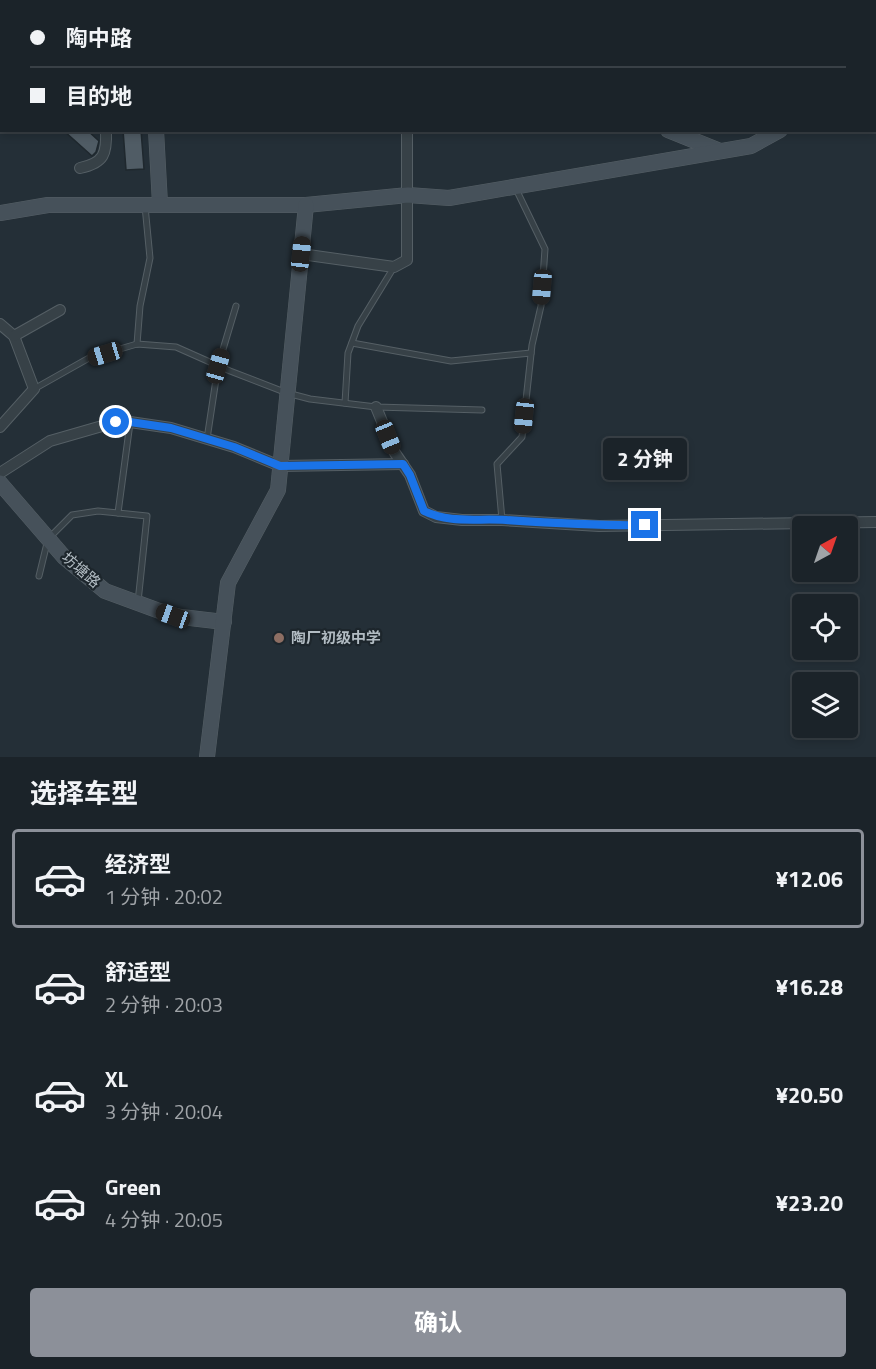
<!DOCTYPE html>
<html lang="zh">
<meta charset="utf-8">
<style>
body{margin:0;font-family:"Titillium Web","Noto Sans SC",sans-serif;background:#242b31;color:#f1f3f6;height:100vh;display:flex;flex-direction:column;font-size:22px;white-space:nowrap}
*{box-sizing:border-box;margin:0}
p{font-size:20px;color:#a0a4a8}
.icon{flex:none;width:33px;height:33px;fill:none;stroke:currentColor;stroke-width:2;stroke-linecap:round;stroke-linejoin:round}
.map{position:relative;height:757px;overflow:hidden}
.side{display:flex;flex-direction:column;background:#1b2329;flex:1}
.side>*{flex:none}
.banner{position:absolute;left:0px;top:0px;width:876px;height:132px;box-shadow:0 3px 9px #0003,0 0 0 2px #394046;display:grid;align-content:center;height:132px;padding:0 30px;background:#1b2329}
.needle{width:39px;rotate:40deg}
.controls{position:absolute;left:792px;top:516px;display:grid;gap:12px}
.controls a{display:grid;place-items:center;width:66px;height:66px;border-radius:6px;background:#1b2329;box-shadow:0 3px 9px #0003,0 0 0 2px #394046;font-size:30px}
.end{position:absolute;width:27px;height:27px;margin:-14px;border:8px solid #1a73e8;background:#fff;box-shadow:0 0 0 3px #fff}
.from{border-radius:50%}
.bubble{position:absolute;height:42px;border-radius:6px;background:#1b2329;box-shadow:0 3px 9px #0003,0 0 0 2px #394046;font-size:20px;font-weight:700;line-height:42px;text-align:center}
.car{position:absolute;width:18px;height:36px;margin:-18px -9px;border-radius:8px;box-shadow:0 0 4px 2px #0007;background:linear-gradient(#222 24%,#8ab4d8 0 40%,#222 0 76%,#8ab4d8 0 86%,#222 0)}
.banner b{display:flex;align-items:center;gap:21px;height:57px;font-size:22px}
.banner b+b{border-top:2px solid #394046}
.banner i{width:15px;height:15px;background:#f1f3f6}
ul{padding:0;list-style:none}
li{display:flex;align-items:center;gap:18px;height:99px;margin:0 12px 9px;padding:0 18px;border:3px solid transparent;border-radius:6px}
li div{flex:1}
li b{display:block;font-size:22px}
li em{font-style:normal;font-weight:700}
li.on{border-color:#8c9099}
li>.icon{width:54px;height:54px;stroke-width:1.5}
h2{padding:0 30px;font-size:27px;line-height:72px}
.button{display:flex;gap:12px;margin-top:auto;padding:12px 30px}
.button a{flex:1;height:69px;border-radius:6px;background:#8c9099;color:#fff;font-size:24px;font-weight:700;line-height:69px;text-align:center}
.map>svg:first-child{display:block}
.building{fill:#505c65;stroke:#1f282e;stroke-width:1.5}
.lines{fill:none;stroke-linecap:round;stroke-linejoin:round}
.lane-casing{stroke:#555f65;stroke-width:7}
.street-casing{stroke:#555f65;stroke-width:12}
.secondary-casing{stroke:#555f65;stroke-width:16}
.lane{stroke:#374147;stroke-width:5}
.street{stroke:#374147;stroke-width:10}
.secondary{stroke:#46515a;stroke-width:15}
.route{stroke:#1a73e8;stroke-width:8}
.education-dot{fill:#8d6e63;stroke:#1d262c;stroke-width:2}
.labels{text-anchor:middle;stroke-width:4.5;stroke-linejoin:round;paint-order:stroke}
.street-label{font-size:15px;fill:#b2bcc3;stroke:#1d262c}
.poi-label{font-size:15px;font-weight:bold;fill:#b2bcc3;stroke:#1d262c;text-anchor:start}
</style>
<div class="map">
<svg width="876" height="757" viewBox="0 0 876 757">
<rect width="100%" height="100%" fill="#242f37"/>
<!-- building -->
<g class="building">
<path d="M 63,130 L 87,130 L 99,141 L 96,152 L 92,156 Z"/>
<path d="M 123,130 L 141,130 L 144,169 L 126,170 Z"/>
</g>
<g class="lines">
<!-- lane casing -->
<g class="lane-casing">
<g id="lane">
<path d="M 352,343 L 451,361 L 531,353"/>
<path d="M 137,344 L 140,306 L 150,258 L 145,206"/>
<path d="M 34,389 L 89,358 L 137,344 L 176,347 L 230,371 L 287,393 L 310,399 L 376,407 L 482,410"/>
<path d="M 345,403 L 348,353 L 358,326 L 394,267"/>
<path d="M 130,423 L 118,513 L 147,516 L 138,602"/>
<path d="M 207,439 L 218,366 L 236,306"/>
<path d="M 502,520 L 497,464 L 522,437 L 532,345 L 541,306 L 545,249 L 516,189"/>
<path d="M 39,576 L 48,539 L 72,515 L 98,511 L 118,513"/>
</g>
</g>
<!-- street casing -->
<g class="street-casing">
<g id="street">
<path d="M 21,2 L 22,0"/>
<path d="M 0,10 L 2,10"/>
<path d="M 0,37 L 2,35"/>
<path d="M 80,168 C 104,163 107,154 106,130"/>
<path d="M 301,254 L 394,267 L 407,260 L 407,130"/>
<path d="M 0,324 L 14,336 L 34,389 L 0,427"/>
<path d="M 14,336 L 60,310"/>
<path d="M 376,407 L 395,453 L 410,475 L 424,511 L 436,517 L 462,520 L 502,520 L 599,526 L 876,522"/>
<path d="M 0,473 L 50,441 L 116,422 L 130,422 L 171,428 L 234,447 L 280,466 L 403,464"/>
</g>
</g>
<!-- secondary casing -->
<g class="secondary-casing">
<g id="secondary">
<path d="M 84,0 L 87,2"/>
<path d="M 122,0 L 125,2"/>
<path d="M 404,2 L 404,0"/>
<path d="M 874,80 L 876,79"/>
<path d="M 156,130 L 160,204"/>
<path d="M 668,130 L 720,151"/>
<path d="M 0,213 L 48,205 L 306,205 L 408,195 L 449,198 L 751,146 L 780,130"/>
<path d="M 0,483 L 64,557 L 105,591 L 173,616 L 224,622"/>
<path d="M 207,757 L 228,583 L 278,490 L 306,205"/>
</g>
</g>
<!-- lane -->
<use href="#lane" class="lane"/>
<!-- street -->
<use href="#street" class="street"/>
<!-- secondary -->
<use href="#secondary" class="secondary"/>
</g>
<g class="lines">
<!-- route -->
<path class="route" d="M 116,422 L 130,422 L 171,428 L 234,447 L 280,466 L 403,464 L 410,475 L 424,511 C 450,524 477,518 506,520 C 552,523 598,526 645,525"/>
</g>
<!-- markers -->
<circle class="education-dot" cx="279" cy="638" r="6"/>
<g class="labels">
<!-- street labels -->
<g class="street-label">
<text transform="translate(81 570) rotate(41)" y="5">坊塘路</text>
</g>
<!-- poi labels -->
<g class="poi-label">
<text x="291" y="643">陶厂初级中学</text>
</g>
</g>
</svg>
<div class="controls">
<a><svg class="needle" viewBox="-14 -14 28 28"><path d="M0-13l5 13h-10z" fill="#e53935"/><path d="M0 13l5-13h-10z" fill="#a0a4a8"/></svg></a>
<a><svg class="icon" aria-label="locate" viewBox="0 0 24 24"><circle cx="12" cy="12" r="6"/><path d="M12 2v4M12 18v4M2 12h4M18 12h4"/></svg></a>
<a><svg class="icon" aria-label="layers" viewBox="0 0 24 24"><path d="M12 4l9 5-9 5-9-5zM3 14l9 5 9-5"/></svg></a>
</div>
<i class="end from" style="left:116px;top:422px"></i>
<i class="end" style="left:645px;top:525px"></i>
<div class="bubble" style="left:603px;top:438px;width:84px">2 分钟</div>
<i class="car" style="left:301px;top:254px;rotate:6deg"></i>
<i class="car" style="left:542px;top:287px;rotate:185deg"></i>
<i class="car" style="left:105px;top:354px;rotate:253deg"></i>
<i class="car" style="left:218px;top:366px;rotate:16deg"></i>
<i class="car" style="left:524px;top:416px;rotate:186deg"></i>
<i class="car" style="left:388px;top:437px;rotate:158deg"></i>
<i class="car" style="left:173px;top:616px;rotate:290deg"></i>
<div class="banner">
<b><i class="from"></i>陶中路</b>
<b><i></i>目的地</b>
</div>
</div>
<section class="side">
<h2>选择车型</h2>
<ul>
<li class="on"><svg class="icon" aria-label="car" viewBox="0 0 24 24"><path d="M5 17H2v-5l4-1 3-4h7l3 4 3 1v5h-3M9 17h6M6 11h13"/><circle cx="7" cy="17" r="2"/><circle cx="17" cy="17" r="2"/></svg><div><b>经济型</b><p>1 分钟 · 20:02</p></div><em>¥12.06</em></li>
<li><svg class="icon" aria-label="car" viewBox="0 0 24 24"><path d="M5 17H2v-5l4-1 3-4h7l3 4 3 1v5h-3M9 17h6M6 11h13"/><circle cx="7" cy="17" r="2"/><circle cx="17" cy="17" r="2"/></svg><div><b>舒适型</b><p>2 分钟 · 20:03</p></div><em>¥16.28</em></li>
<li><svg class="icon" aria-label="car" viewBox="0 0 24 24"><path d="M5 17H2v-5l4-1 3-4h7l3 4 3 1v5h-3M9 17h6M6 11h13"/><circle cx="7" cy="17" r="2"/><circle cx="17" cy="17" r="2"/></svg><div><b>XL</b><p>3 分钟 · 20:04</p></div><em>¥20.50</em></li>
<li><svg class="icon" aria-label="car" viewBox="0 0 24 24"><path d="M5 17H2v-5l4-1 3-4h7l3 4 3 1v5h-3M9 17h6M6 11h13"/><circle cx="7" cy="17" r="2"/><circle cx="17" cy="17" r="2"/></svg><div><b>Green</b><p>4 分钟 · 20:05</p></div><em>¥23.20</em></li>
</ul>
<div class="button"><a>确认</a></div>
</section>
